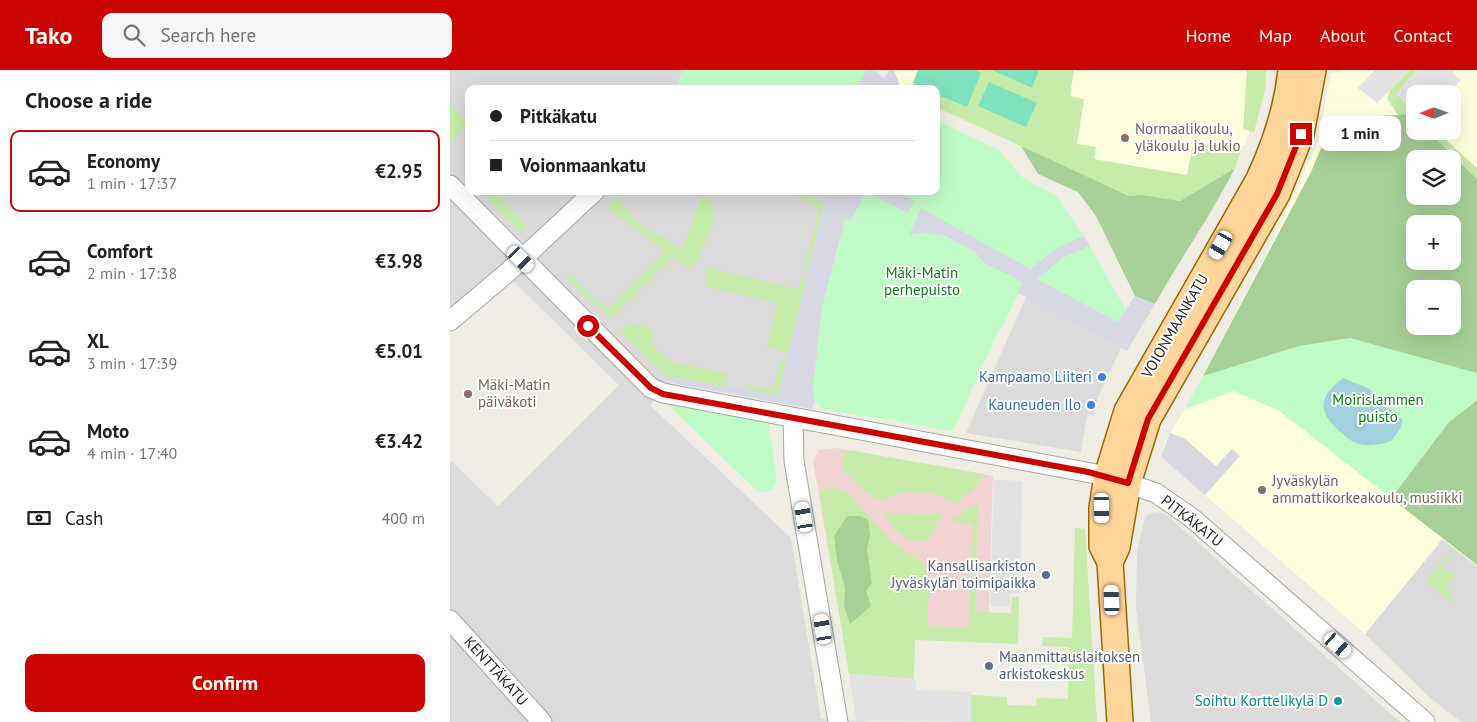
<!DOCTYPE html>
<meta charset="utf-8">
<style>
body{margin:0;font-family:"PT Sans",sans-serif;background:#f6f6f6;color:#202124;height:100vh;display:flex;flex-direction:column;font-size:19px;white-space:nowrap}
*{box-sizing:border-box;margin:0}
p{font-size:16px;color:#757577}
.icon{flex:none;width:28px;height:28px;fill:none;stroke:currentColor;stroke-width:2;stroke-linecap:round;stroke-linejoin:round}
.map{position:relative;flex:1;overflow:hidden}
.panel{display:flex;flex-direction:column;background:#fff;width:450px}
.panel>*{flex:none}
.top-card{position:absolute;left:15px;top:15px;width:475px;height:110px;border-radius:10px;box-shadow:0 5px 20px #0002;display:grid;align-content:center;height:110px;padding:0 25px;background:#fff}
.needle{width:32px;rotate:269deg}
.buttons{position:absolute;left:956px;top:15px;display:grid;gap:10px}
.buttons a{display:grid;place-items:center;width:55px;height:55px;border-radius:10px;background:#fff;box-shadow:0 5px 20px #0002;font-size:25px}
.end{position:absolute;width:22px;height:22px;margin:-11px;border:6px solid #cc0400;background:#fff;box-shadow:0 0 0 2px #fff}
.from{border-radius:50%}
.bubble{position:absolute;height:35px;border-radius:10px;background:#fff;box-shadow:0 5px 20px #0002;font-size:16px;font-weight:800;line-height:35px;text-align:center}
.car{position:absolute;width:15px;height:30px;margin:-15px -8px;border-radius:6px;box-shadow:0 0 4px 1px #0007;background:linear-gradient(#fff 24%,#345 0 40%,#fff 0 76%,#345 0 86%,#fff 0)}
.top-card b{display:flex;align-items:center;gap:18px;height:48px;font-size:19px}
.top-card b+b{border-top:1px solid #e0e0e0}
.top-card i{width:12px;height:12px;background:#202124}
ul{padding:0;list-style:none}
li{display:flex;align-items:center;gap:15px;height:82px;margin:0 10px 8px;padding:0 15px;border:2px solid transparent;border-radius:10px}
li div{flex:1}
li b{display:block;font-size:19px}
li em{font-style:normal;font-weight:800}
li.active{border-color:#cc0400}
li>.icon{width:45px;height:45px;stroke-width:1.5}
h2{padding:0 25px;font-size:22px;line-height:60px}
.pay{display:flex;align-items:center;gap:12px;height:55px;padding:0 25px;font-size:19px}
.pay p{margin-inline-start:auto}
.action{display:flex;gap:10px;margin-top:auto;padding:10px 25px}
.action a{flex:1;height:58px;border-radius:10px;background:#cc0400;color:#fff;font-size:20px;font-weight:800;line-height:58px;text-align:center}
header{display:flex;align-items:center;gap:30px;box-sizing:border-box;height:70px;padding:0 25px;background:#cc0400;color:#fff}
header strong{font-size:24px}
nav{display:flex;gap:28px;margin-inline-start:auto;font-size:18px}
.search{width:350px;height:45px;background:#f6f6f6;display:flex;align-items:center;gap:12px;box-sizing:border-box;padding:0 18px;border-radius:10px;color:#757577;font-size:19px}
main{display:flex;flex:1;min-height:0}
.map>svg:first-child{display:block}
.residential{fill:#dcdbdb}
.commercial{fill:#f1d4d2}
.education{fill:#feffdd;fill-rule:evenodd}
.grass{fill:#c7eba8}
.forest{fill:#a6d097;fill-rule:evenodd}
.park{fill:#bffbc5}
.pitch{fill:#7fe1bd}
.parking{fill:#e2e2e2}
.plaza{fill:#d8d8e5}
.water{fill:#a2d0df}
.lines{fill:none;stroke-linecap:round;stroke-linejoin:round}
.minor-casing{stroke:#a5a5a5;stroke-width:21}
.major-casing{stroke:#986900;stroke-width:28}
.minor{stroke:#fff;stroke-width:19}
.major{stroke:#ffd599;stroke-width:25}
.route{stroke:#cc0400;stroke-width:6}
.education-dot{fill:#8d6e63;stroke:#fff;stroke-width:2}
.shop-dot{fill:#3f7fe0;stroke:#fff;stroke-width:2}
.service-dot{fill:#5c6f8a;stroke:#fff;stroke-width:2}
.culture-dot{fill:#0f9aa8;stroke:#fff;stroke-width:2}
.labels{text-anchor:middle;stroke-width:4;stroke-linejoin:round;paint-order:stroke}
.education-label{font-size:15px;fill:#785e54;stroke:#fff;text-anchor:start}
.park-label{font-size:15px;fill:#088014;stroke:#fff}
.street-label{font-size:15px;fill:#1e1e1e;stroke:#fff}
.shop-label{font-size:15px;fill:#366cbe;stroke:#fff;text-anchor:end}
.service-label{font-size:15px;fill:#4e5e75;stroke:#fff;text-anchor:end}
.culture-label{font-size:15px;fill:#0d838f;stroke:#fff;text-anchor:end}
</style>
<header>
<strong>Tako</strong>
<div class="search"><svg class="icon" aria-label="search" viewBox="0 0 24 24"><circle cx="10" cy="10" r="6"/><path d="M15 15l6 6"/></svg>Search here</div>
<nav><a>Home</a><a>Map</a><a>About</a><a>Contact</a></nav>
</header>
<main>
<section class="panel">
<h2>Choose a ride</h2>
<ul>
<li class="active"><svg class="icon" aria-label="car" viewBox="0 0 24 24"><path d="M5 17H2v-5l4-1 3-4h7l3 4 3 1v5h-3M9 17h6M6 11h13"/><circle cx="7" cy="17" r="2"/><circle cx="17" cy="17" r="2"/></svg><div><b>Economy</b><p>1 min · 17:37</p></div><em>€2.95</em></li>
<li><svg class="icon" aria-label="car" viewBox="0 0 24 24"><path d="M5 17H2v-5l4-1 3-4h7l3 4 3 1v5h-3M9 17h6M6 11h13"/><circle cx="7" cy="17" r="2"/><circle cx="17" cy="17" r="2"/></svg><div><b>Comfort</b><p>2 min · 17:38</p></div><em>€3.98</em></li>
<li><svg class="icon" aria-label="car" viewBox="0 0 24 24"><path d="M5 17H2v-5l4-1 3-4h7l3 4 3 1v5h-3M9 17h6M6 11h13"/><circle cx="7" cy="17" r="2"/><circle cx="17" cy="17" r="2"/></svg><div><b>XL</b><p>3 min · 17:39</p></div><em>€5.01</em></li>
<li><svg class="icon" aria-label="car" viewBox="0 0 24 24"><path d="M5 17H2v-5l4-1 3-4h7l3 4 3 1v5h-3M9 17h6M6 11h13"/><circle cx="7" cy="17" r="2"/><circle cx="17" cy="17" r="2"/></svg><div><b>Moto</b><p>4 min · 17:40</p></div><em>€3.42</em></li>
</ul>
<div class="pay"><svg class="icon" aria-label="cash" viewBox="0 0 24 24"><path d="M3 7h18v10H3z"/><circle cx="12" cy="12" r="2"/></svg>Cash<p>400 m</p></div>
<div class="action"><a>Confirm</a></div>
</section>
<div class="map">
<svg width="1027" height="652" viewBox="0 0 1027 652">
<rect width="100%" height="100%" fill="#efece4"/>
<!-- residential -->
<g class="residential">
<path d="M 0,0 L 233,0 L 225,19 L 19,19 L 19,121 L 350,121 L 375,133 L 328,326 L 227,309 L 200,335 L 341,468 L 371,649 L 424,652 L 0,652 L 0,390 L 48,436 L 169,315 L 59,207 L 0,256 Z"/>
<path d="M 576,227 L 671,278 L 648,327 L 644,345 L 637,345 L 631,382 L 516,363 Z"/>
<path d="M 704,442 L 713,443 L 721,449 L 950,652 L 701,652 L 686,538 L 687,482 L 695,447 Z"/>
<path d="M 993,469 L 1027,496 L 1027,652 L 1011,652 L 979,627 L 915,564 Z"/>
</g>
<!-- commercial -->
<path class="commercial" d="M 386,378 L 543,406 L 538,564 L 392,560 L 363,391 L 369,380 Z"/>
<!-- education -->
<g class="education">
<path d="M 444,0 L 805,0 L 799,63 L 785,98 L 730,131 L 486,37 L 486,19 L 452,19 Z"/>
<path d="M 891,0 L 1027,0 L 1027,496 L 992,469 L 915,564 L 711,387 L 720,363 L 735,339 L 756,329 L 753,306 L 821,175 L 868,72 L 881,4 ZM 965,24 L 1002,24 L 1002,61 L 965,61 ZM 965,89 L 1002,89 L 1002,126 L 965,126 ZM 965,154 L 1002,154 L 1002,191 L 965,191 ZM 965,219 L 1002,219 L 1002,256 L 965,256 Z"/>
</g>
<!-- grass -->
<g class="grass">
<path d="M 469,0 L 624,0 L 620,26 L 634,29 L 627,74 L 646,77 L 644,89 L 737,105 L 743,74 L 776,79 L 777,72 L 793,76 L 785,98 L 730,131 L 692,125 L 679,126 L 486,37 L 486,19 L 454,19 L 456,16 L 461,18 Z"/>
<path d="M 797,0 L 816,0 L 816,16 L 804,62 L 793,59 Z"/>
<path d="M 960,0 L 967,0 L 946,24 L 965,41 L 965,49 L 960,44 L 949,46 L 937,29 L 940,20 Z"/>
<path d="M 0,34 L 19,53 L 0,74 Z"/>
<path d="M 978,61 L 986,61 L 1027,98 L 1027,109 Z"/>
<path d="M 43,121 L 77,157 L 71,163 L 36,127 Z"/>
<path d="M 336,121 L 376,121 L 359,199 L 354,199 L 369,138 Z"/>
<path d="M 252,124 L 260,129 L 265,148 L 248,190 L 239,199 L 223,187 L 160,249 L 116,207 L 119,204 L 157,240 L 215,181 L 156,137 L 167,127 L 193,157 L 232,179 Z"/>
<path d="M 258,198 L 349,219 L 352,207 L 357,208 L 338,283 L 317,277 L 327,233 L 254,216 Z"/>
<path d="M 179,253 L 203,259 L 202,275 L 221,292 L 277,303 L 276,317 L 216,306 L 170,262 Z"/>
<path d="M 331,291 L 336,292 L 328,326 L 297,321 L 298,316 L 323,321 Z"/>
<path d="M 394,381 L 404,381 L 534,404 L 522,421 L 505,434 C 490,423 466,420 448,424 C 442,426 435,430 429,429 C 420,428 404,409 394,403 Z"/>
<path d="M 386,418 L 396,421 L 441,471 L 475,495 L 480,514 L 476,556 L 519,558 L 523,453 L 499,452 L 528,431 L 525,542 L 561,543 L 562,527 L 569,527 L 568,574 L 465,570 L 464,609 L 399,604 L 369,419 Z"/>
<path d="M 440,443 L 489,444 L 493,446 L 486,455 L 479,470 C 460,478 443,459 433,444 Z"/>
<path d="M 625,458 L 635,459 L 647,652 L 521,652 L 521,625 L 557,627 L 557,635 L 586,636 L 587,628 L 618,629 L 619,577 L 592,576 L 593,567 L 622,568 Z"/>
<path d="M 998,485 L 1002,489 L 996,492 L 992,497 L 996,501 L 1003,501 L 1005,506 L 995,516 L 1005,532 L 1002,533 L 976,512 Z"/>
</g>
<!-- forest -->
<g class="forest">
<path d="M 960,44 L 965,49 L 965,61 L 978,61 L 1027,109 L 1027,303 L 753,306 L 861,102 L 881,54 L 917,47 ZM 965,89 L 1002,89 L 1002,126 L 965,126 ZM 965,154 L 1002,154 L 1002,191 L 965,191 ZM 965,219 L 1002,219 L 1002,256 L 965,256 Z"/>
<path d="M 571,76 L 679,126 L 692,125 L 730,131 L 785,98 C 761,145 731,188 705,234 L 685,226 L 646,146 L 628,122 L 588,104 Z"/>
<path d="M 1027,330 L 1027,495 L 941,428 L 998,353 Z"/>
<path d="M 397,446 L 410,446 L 418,450 L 420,465 L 417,479 L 422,513 L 416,521 L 421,536 L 400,554 L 394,535 L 395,518 L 387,490 L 384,466 Z"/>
</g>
<!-- park -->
<g class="park">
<path d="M 233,0 L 416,0 L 406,19 L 225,19 Z"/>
<path d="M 486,50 L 549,80 L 573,108 L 605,125 L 634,166 L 676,240 L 668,253 L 587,209 L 575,208 L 553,256 L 548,262 L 503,361 L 449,352 L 444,349 L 430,349 L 372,339 L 365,331 L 363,318 L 372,238 L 403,121 L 486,121 Z"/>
<path d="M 900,268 L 1027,303 L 1027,330 L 998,353 L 941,428 L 828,340 L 783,321 L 735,339 L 753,306 L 849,276 Z"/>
<path d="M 216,333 L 318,349 L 327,412 C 322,421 319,422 308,422 Z"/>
</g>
<!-- pitch -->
<g class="pitch">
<path d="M 468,0 L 525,0 L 531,3 L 517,37 L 486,24 L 486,19 L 475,19 L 463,13 Z"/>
<path d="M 542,0 L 589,0 L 582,18 Z"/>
<path d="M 539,12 L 587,33 L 576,57 L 528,36 Z"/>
</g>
<!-- parking -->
<g class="parking">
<path d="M 925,0 L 960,0 L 927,33 L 908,18 Z"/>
<path d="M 967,0 L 1004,0 L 1002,3 L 1011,10 L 998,24 L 965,24 L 965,41 L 946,24 Z"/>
<path d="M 544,410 L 572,411 L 570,523 L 560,524 L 560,536 L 540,536 Z"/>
<path d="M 399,604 L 466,609 L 466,620 L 521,622 L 521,652 L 406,651 Z"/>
</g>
<!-- plaza -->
<g class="plaza">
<path d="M 416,0 L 424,0 L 434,8 L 440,0 L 444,0 L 449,14 L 448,19 L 406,19 Z"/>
<path d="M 350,121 L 445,121 L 464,130 L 458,143 L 416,122 L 401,150 L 395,150 L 372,238 L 363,318 L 365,331 L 362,339 L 222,313 L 227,309 L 328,325 L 375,133 Z"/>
<path d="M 471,138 L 580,199 L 607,178 L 634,166 L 640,176 L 614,187 L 587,209 L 668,252 L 685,226 L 705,234 L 677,281 L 568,223 L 573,212 L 534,193 L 525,182 L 496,166 L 472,163 L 459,165 Z"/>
<path d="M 720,363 L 734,368 L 766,396 L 782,379 L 790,386 L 755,425 L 711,387 Z"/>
</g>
<!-- water -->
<path class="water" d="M 893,308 L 920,319 L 931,333 L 953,350 L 950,359 L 941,371 C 930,375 918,377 906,373 C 900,371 893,364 887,359 C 866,339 871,325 893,308 Z"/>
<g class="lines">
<!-- minor casing -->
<g class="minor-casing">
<g id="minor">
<path d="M 0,115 L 201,318 L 213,323 L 657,406 L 706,423 L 742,448 L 975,652"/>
<path d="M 0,251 L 58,202 L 145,121"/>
<path d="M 343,348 L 344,391 L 388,652"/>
<path d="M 0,550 L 92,652"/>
</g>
</g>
<!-- major casing -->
<g class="major-casing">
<g id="major">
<path d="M 660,492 L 667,477 L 678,413 L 698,349 L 827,124 L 851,64 L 863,0"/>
<path d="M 670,652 L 660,492 L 652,476 L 652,438 L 657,406 L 677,341 L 808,111 C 825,75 837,40 841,0"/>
</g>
</g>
<!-- minor -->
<use href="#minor" class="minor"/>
<!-- major -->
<use href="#major" class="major"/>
</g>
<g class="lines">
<!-- route -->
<path class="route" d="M 138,256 L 201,318 L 213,324 L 638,402 L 678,413 L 698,349 L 827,124 L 851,64"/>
</g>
<!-- markers -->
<g class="education-dot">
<circle cx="675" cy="68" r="5"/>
<circle cx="18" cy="324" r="5"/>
<circle cx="812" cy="420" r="5"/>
</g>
<g class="shop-dot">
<circle cx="652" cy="307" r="5"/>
<circle cx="641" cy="335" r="5"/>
</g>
<g class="service-dot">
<circle cx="596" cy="505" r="5"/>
<circle cx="539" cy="596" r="5"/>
</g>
<circle class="culture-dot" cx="888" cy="631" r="5"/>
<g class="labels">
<!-- education labels -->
<g class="education-label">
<text x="685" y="64">Normaalikoulu,<tspan x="685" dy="17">yläkoulu ja lukio</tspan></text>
<text x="28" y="320">Mäki-Matin<tspan x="28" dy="17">päiväkoti</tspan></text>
<text x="822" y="416">Jyväskylän<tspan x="822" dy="17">ammattikorkeakoulu, musiikki</tspan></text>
</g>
<!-- park labels -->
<g class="park-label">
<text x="472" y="208">Mäki-Matin<tspan x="472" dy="17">perhepuisto</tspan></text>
<text x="928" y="335">Moirislammen<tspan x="928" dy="17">puisto</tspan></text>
</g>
<!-- street labels -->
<g class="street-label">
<text transform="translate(725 256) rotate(-60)" y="5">VOIONMAANKATU</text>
<text transform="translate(742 451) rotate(38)" y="5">PITKÄKATU</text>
<text transform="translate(46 601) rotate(48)" y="5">KENTTÄKATU</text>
</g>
<!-- shop labels -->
<g class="shop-label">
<text x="642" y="312">Kampaamo Liiteri</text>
<text x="631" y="340">Kauneuden Ilo</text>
</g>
<!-- service labels -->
<g class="service-label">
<text x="586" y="501">Kansallisarkiston<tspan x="586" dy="17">Jyväskylän toimipaikka</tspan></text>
<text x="549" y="592" text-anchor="start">Maanmittauslaitoksen<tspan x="549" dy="17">arkistokeskus</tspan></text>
</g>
<!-- culture labels -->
<g class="culture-label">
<text x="878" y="636">Soihtu Korttelikylä D</text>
</g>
</g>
</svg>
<div class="buttons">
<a><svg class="needle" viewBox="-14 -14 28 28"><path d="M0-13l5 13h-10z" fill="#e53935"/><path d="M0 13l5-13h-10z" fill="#757577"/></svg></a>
<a><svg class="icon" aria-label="layers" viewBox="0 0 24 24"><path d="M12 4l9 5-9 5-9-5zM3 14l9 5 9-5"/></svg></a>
<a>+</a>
<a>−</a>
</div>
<i class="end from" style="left:138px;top:256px"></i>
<i class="end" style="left:851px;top:64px"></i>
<div class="bubble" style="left:869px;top:46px;width:82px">1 min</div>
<i class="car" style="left:771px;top:175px;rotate:210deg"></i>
<i class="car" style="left:71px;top:189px;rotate:135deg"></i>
<i class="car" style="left:652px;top:438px;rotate:179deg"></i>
<i class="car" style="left:354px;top:447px;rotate:351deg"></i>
<i class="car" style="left:662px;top:530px;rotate:358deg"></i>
<i class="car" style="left:373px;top:559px;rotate:351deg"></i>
<i class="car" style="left:888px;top:575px;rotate:131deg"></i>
<div class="top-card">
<b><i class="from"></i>Pitkäkatu</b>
<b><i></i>Voionmaankatu</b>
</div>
</div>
</main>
